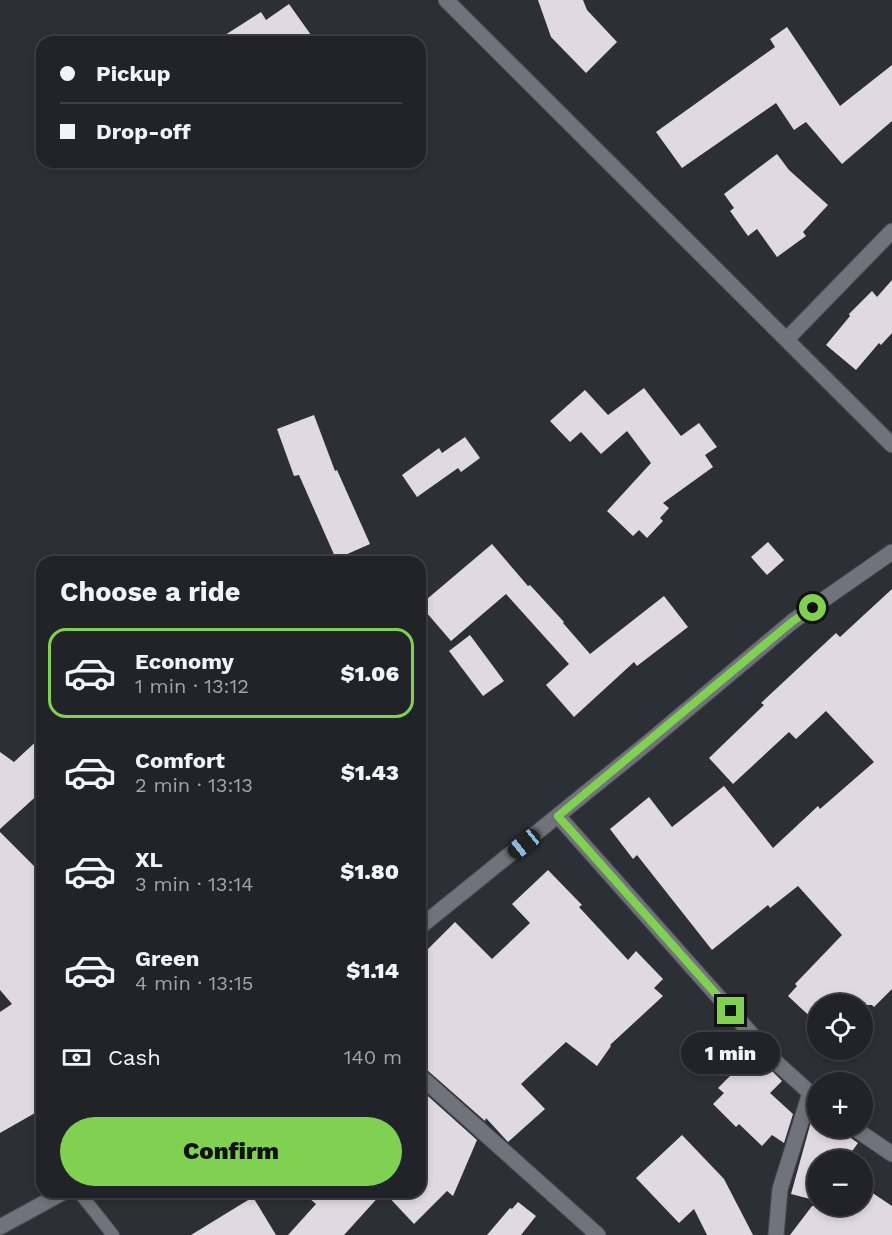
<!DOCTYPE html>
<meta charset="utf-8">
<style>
body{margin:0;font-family:"Work Sans",sans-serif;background:#2e2f34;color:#f1f3f6;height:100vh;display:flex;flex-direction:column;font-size:22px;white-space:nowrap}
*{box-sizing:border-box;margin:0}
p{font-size:20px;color:#a2a4a8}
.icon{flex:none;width:33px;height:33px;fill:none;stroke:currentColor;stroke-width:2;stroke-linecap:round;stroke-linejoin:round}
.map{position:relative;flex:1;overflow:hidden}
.panel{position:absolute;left:36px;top:556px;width:390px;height:642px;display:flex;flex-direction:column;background:#222328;border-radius:18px;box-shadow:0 3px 9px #0003,0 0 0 2px #3f4045}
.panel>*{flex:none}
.banner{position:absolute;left:36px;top:36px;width:390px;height:132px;border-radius:18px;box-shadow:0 3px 9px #0003,0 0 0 2px #3f4045;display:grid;align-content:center;height:132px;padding:0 24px;background:#222328}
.fabs{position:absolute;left:807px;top:994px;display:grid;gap:12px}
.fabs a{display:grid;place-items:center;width:66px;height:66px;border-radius:50%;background:#222328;box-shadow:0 3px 9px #0003,0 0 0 2px #3f4045;font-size:30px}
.end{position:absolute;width:27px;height:27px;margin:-14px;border:8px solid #80d051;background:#111;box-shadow:0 0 0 3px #111}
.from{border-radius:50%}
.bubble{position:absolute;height:42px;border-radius:21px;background:#222328;box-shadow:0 3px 9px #0003,0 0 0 2px #3f4045;font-size:20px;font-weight:800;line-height:42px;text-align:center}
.car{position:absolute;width:18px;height:36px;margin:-18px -9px;border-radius:8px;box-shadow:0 0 4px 2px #0007;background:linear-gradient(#222 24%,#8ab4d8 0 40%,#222 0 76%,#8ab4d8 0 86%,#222 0)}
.banner b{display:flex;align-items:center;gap:21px;height:57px;font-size:22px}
.banner b+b{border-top:2px solid #3f4045}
.banner i{width:15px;height:15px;background:#f1f3f6}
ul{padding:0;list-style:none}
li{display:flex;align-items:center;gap:18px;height:90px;margin:0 12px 9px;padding:0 12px;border:3px solid transparent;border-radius:18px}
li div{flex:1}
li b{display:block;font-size:22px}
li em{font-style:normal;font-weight:800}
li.current{border-color:#80d051}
li>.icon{width:54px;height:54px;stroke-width:1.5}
h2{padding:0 24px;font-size:27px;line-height:72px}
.pay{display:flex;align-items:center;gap:15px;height:66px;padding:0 24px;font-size:22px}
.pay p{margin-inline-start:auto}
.primary-button{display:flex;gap:12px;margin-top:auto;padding:12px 24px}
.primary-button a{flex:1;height:69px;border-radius:36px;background:#80d051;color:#111;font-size:24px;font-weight:800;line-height:69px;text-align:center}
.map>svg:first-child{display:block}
.building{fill:#e0d9e1}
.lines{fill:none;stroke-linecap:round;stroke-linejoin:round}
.service-casing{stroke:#4c4d53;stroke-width:14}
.minor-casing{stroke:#4c4d53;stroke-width:17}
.tertiary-casing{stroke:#4c4d53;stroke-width:17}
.service{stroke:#71737c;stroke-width:12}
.minor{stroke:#71737c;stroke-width:15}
.tertiary{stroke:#71737c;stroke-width:15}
.route{stroke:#80d051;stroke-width:8}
</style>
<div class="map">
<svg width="892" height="1235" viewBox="0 0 892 1235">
<rect width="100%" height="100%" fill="#2d2f36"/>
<!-- building -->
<g class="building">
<path d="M 538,0 L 583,0 L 587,10 L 617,42 L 586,73 L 551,37 Z"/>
<path d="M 289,4 L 316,42 L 214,42 L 261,12 L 266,20 Z"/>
<path d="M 787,27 L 840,106 L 892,65 L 892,121 L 842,164 L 806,122 L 794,130 L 776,103 L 682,168 L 656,132 L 775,47 L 770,39 Z"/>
<path d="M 777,154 L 789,170 L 828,205 L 803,232 L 806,236 L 777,257 L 757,229 L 748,236 L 730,211 L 734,208 L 724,194 Z"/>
<path d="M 892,280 L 892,333 L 881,345 L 879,343 L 856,370 L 826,345 L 850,316 L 849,314 L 872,291 L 877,297 Z"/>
<path d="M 644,388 L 681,436 L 699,423 L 717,447 L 705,455 L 713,467 L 663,503 L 669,508 L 660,518 L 663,521 L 647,538 L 639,530 L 633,536 L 607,511 L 651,463 L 627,431 L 601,454 L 581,432 L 570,442 L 550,421 L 585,390 L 608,415 Z"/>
<path d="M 314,415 L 335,471 L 337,470 L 370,544 L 336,559 L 299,475 L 294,476 L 277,429 Z"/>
<path d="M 465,437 L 480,458 L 461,472 L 458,468 L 417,497 L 402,475 L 439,448 L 442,453 Z"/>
<path d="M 768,542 L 784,560 L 767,575 L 751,557 Z"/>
<path d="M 492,544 L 528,586 L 530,585 L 564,622 L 563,623 L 590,654 L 664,596 L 688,627 L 637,666 L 634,662 L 574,717 L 546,685 L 569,664 L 506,594 L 451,641 L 420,605 Z"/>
<path d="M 892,589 L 892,989 L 874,1007 L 872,1005 L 818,1005 L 818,1024 L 788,996 L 797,986 L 795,984 L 842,935 L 798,886 L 770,908 L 768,905 L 712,950 L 637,855 L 633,859 L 610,829 L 649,797 L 672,827 L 724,786 L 773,848 L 818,806 L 820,809 L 874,762 L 826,711 L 796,739 L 789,732 L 733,784 L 709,758 L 764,705 L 761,703 L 836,633 L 840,637 Z"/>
<path d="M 470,635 L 504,681 L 483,696 L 449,651 Z"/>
<path d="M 42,736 L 42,791 L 0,829 L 0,752 L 14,762 Z"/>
<path d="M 0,832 L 42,874 L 42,1109 L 0,1133 L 0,1012 L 12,1004 L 0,990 Z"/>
<path d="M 548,870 L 582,905 L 579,907 L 628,960 L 636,951 L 663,979 L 654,988 L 663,996 L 610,1045 L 611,1046 L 597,1066 L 566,1042 L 521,1084 L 545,1109 L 508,1142 L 486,1118 L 485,1121 L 426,1069 L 420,1066 L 420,957 L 455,922 L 492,959 L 530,923 L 512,904 Z"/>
<path d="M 759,1058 L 782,1081 L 770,1093 L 793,1114 L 784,1143 L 772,1135 L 762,1146 L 739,1124 L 736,1127 L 713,1104 L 724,1093 L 718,1088 L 742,1064 L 748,1069 Z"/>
<path d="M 420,1089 L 477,1140 L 453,1196 L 447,1191 L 414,1224 L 384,1192 L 420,1192 Z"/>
<path d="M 812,1118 L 818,1118 L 818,1128 L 844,1128 L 848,1136 L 858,1143 L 845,1161 L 818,1161 L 818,1201 L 791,1194 Z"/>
<path d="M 682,1135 L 724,1179 L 753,1235 L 707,1235 L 694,1209 L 679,1223 L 636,1178 Z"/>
<path d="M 862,1186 L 892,1206 L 892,1235 L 790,1235 L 812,1206 L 862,1206 Z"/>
<path d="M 302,1192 L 383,1192 L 344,1235 L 288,1235 L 316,1204 Z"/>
<path d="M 253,1197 L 276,1235 L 191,1235 Z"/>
<path d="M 518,1202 L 536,1216 L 521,1235 L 487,1235 L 510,1208 L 512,1209 Z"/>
</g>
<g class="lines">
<!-- service casing -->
<g class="service-casing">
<path id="service" d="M 79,1192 L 113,1235"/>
</g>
<!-- minor casing -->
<g class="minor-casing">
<g id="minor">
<path d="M 446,0 L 892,445"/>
<path d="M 787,339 L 892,231"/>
<path d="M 558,816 L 778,1064 L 818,1100"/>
<path d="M 420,1076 L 598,1235"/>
<path d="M 854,1128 L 892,1154"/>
<path d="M 776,1235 L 780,1189 L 810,1093"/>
</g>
</g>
<!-- tertiary casing -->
<g class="tertiary-casing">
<g id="tertiary">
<path d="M 420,927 L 645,745 L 793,621 L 892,552"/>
<path d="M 0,1227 L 64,1192"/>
</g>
</g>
<!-- service -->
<use href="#service" class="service"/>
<!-- minor -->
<use href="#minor" class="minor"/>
<!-- tertiary -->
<use href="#tertiary" class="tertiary"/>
</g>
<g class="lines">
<!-- route -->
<path class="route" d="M 731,1011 L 558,816 L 793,621 L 813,608"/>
</g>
</svg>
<div class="fabs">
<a><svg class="icon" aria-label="locate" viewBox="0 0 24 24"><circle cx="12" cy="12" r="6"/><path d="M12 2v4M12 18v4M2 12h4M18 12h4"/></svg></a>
<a>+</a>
<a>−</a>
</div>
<i class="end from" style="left:813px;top:608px"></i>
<i class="end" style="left:731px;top:1011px"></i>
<div class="bubble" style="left:681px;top:1032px;width:99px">1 min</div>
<i class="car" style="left:524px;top:844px;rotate:231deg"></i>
<div class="banner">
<b><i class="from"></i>Pickup</b>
<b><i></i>Drop-off</b>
</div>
<section class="panel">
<h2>Choose a ride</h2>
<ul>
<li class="current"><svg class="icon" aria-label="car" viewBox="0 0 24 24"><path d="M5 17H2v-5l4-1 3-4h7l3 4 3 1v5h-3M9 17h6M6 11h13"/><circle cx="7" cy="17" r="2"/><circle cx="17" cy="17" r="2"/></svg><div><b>Economy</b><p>1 min · 13:12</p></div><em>$1.06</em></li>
<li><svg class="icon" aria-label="car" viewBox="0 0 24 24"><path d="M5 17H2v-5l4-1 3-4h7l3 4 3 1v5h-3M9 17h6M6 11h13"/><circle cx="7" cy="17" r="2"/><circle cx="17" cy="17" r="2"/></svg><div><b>Comfort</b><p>2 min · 13:13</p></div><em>$1.43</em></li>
<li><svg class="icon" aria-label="car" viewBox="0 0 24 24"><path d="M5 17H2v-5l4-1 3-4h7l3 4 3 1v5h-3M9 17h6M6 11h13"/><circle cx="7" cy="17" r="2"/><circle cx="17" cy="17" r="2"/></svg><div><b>XL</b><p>3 min · 13:14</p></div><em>$1.80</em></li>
<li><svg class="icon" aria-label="car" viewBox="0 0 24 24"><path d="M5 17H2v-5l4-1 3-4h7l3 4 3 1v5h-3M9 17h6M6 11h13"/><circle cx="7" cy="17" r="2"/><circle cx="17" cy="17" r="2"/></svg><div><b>Green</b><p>4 min · 13:15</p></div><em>$1.14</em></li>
</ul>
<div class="pay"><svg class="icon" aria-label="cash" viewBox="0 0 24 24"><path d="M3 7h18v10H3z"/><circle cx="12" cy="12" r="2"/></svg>Cash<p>140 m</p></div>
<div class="primary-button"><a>Confirm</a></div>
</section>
</div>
